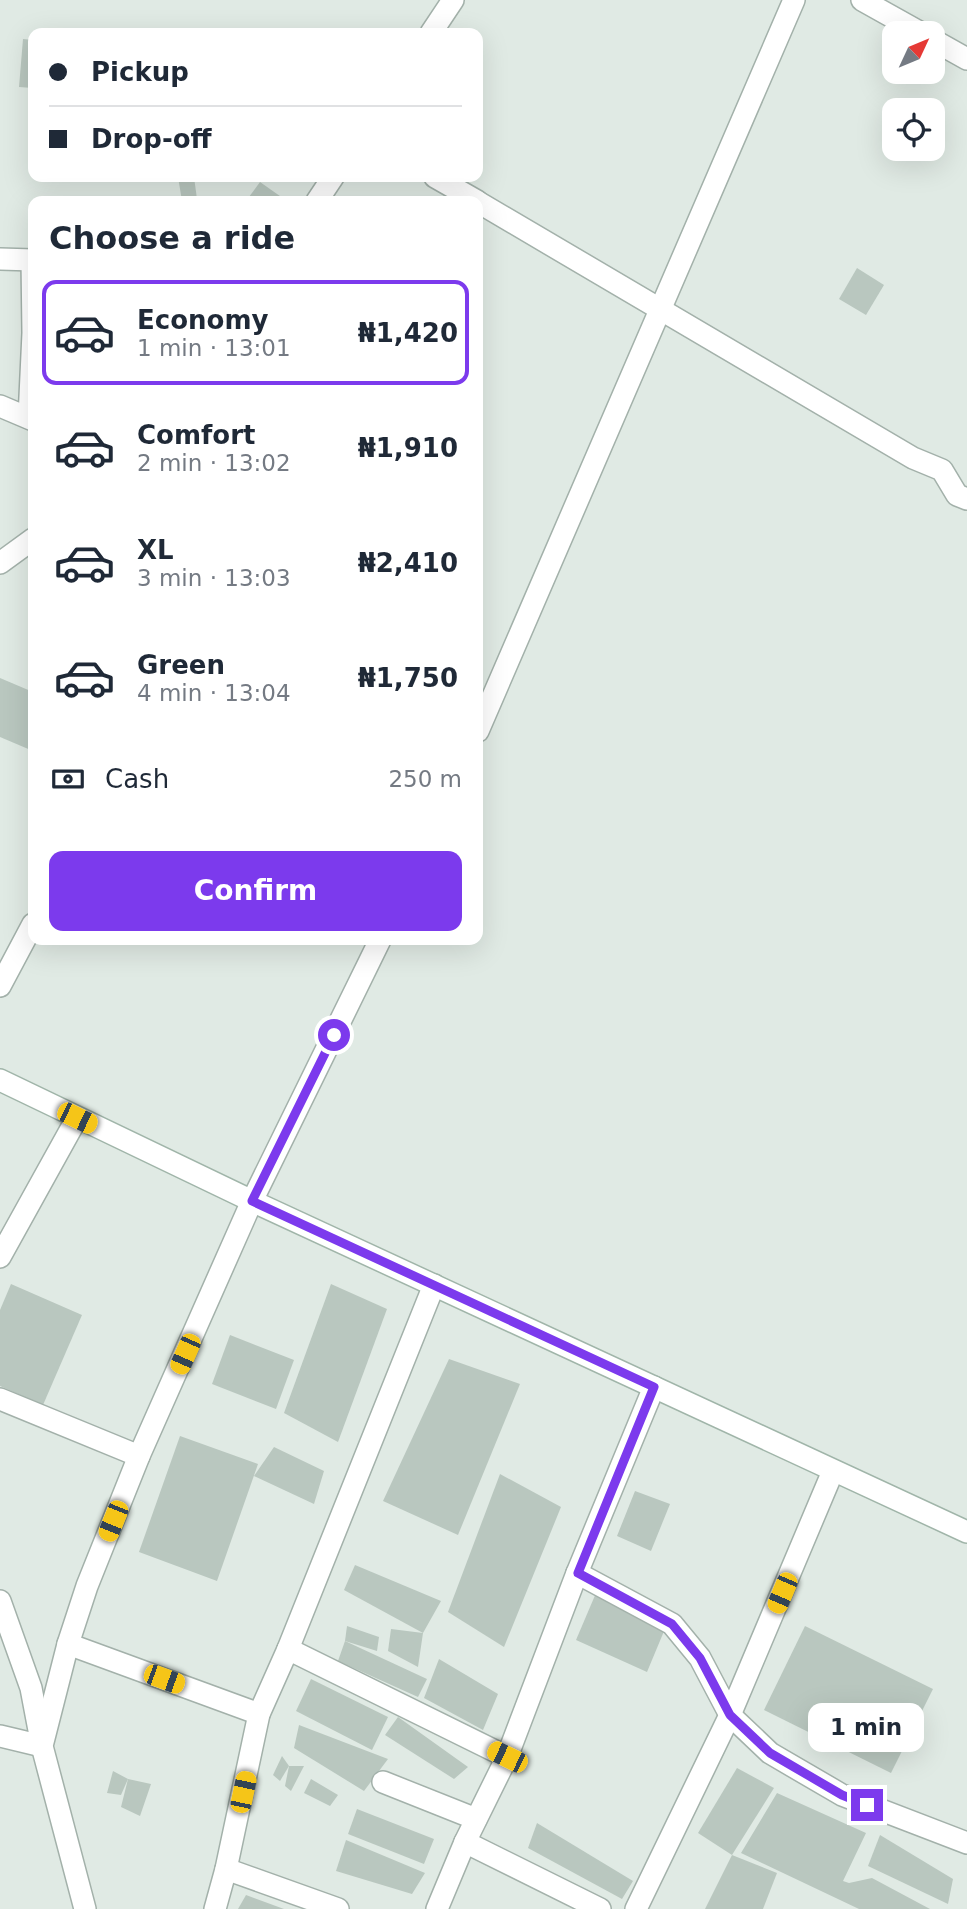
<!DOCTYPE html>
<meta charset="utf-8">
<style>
body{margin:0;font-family:"DejaVu Sans",sans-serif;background:#f6f6f7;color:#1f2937;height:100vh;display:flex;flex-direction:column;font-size:26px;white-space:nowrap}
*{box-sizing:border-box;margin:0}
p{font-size:23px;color:#747a83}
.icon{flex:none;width:38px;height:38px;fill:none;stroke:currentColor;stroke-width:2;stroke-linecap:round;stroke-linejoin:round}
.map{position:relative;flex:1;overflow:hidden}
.panel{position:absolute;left:28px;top:196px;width:455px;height:749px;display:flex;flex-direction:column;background:#fff;border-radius:14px;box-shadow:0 7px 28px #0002}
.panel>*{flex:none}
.hud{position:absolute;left:28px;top:28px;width:455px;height:154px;border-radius:14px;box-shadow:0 7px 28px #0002;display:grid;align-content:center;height:154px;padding:0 21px;background:#fff}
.needle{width:46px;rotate:46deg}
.tools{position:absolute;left:882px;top:21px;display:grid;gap:14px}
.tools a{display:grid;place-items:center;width:63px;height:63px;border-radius:14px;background:#fff;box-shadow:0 7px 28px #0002;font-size:35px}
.end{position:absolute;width:32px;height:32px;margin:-16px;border:9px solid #7c3aed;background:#fff;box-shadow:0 0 0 4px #fff}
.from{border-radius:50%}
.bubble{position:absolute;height:49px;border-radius:14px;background:#fff;box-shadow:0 7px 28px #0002;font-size:23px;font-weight:700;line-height:49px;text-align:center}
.car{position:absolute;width:21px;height:42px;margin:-21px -10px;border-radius:9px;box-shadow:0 0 5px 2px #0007;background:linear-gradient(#f5c518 24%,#345 0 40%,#f5c518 0 76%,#345 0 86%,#f5c518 0)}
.hud b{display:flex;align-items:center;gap:24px;height:66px;font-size:26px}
.hud b+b{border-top:2px solid #e0e1e3}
.hud i{width:18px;height:18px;background:#1f2937}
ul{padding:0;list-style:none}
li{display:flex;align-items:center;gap:21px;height:105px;margin:0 14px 10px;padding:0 7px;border:4px solid transparent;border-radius:14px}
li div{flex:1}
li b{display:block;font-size:26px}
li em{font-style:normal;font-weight:700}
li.active{border-color:#7c3aed}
li>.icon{width:63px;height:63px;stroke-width:1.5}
h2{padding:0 21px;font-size:32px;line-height:84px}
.pay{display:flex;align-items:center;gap:18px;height:77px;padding:0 21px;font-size:26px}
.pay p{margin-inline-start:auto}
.button{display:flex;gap:14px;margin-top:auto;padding:14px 21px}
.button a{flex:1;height:80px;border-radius:14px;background:#7c3aed;color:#fff;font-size:28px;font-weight:700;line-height:80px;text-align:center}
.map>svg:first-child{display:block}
.building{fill:#b9c7bf}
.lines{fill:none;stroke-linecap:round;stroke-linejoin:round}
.street-casing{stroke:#a3b1aa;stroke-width:24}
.secondary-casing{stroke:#a0b5a9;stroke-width:24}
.street{stroke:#fff;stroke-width:21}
.secondary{stroke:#fff;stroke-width:21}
.route{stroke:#7c3aed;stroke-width:9}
</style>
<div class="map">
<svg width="967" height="1909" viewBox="0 0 967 1909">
<rect width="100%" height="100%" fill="#e0eae4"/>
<!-- building -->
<g class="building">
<path d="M 23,39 L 33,40 L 33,88 L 19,87 Z"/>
<path d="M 178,177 L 194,177 L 197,199 L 182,201 Z"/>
<path d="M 260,182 L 287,201 L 246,201 Z"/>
<path d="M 857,268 L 884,285 L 866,315 L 839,299 Z"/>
<path d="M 0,678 L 33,692 L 33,751 L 0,737 Z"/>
<path d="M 11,1284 L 82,1315 L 43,1405 L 0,1386 L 0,1310 Z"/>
<path d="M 331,1284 L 387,1309 L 338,1442 L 284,1413 Z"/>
<path d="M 230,1335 L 294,1360 L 276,1409 L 212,1384 Z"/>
<path d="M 449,1359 L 520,1384 L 458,1535 L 383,1501 Z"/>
<path d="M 180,1436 L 258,1464 L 217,1581 L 139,1552 Z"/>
<path d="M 274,1447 L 324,1471 L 314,1504 L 254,1476 Z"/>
<path d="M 500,1474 L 561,1507 L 504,1647 L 448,1612 Z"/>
<path d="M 635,1491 L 670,1504 L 651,1551 L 617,1536 Z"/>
<path d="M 355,1565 L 441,1601 L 423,1633 L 344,1590 Z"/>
<path d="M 596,1593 L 667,1624 L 647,1672 L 576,1640 Z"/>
<path d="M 347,1626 L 379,1637 L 377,1651 L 345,1641 Z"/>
<path d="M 805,1626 L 933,1689 L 891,1773 L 764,1710 Z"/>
<path d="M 391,1629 L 423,1633 L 418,1667 L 388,1651 Z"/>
<path d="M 345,1641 L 427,1679 L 418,1697 L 338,1661 Z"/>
<path d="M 439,1659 L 498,1694 L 483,1730 L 424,1698 Z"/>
<path d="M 311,1679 L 388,1717 L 372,1750 L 296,1711 Z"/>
<path d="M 398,1717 L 468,1767 L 454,1779 L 385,1735 Z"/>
<path d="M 299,1725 L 388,1759 L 364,1791 L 294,1748 Z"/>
<path d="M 282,1756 L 289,1766 L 280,1781 L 273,1775 Z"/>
<path d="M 289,1766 L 304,1766 L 291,1791 L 285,1786 Z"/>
<path d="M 737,1768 L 774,1788 L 732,1855 L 698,1833 Z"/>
<path d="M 113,1771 L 128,1779 L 121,1795 L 107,1793 Z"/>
<path d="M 128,1779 L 151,1784 L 140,1816 L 121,1807 Z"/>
<path d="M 311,1779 L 338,1795 L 330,1806 L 304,1793 Z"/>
<path d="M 777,1793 L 866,1833 L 843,1881 L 849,1883 L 872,1878 L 930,1909 L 859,1909 L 741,1853 Z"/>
<path d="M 357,1809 L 434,1839 L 424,1864 L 348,1834 Z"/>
<path d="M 537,1823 L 633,1881 L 622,1899 L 528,1848 Z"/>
<path d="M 880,1835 L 953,1879 L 948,1904 L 868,1866 Z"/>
<path d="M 346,1840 L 425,1873 L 412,1894 L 336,1871 Z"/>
<path d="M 732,1855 L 777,1873 L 763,1909 L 705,1909 Z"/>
<path d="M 246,1895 L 284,1909 L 238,1909 Z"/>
</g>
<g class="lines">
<!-- street casing -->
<g class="street-casing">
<g id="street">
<path d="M 862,0 L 921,33"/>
<path d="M 431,33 L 453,0"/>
<path d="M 933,40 L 967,59"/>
<path d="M 435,177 L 477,201"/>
<path d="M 317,201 L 333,177"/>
<path d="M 478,202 L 913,458 L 942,470 L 957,495 L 967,499"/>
<path d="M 0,259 L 33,260"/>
<path d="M 0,406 L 33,420"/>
<path d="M 29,418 L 33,333 L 32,260"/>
<path d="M 0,563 L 33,539"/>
<path d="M 478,731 L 794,0"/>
<path d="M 0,986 L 33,924"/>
<path d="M 0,1257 L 77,1118"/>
<path d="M 0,1399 L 139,1456"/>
<path d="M 577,1573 L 672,1624 L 700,1658 L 730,1715 L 770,1753 L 842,1795 L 967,1843"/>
<path d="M 0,1601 L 31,1688 L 42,1746 L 0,1736"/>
<path d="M 68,1644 L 259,1714"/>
<path d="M 288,1649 L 507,1757"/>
<path d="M 383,1782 L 476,1819"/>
<path d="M 465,1842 L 600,1909"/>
<path d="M 226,1869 L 338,1909"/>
<path d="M 85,1909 L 42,1746 L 68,1644 L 87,1586 L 139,1456 L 252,1201 L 380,940"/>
<path d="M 215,1909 L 226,1869 L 259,1714 L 288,1649 L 434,1285"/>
<path d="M 437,1909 L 465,1842 L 507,1757 L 577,1573 L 654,1387"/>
<path d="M 636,1909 L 730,1715 L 833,1471"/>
</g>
</g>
<!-- secondary casing -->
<g class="secondary-casing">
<path id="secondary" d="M 0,1080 L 252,1201 L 967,1532"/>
</g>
<!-- street -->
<use href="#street" class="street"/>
<!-- secondary -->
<use href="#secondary" class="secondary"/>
</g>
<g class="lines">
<!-- route -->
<path class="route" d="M 334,1035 L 252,1201 L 654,1387 L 578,1573 L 672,1624 L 700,1658 L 730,1715 L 770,1753 L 842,1795 L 867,1805"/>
</g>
</svg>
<div class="tools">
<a><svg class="needle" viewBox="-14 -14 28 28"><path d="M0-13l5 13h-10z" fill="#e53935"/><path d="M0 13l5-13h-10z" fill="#747a83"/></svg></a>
<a><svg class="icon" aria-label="locate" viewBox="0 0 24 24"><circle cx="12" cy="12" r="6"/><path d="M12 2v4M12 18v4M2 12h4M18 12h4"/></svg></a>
</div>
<i class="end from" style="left:334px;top:1035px"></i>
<i class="end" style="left:867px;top:1805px"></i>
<div class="bubble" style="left:808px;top:1703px;width:116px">1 min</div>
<i class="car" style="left:77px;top:1118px;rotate:116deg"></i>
<i class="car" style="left:185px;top:1354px;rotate:204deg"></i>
<i class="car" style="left:113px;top:1521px;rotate:202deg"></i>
<i class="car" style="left:782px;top:1593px;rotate:203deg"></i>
<i class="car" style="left:164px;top:1679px;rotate:110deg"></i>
<i class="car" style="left:507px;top:1757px;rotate:296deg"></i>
<i class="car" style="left:243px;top:1792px;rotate:12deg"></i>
<div class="hud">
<b><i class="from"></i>Pickup</b>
<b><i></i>Drop-off</b>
</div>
<section class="panel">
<h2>Choose a ride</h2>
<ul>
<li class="active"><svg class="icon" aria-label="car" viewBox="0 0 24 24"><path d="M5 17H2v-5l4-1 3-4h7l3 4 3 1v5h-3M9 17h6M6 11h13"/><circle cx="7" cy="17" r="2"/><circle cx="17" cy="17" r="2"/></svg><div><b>Economy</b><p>1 min · 13:01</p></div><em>₦1,420</em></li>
<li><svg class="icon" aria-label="car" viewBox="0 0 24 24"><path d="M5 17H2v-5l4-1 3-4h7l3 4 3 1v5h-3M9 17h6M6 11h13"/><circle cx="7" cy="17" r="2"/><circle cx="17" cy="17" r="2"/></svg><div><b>Comfort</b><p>2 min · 13:02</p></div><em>₦1,910</em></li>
<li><svg class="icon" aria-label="car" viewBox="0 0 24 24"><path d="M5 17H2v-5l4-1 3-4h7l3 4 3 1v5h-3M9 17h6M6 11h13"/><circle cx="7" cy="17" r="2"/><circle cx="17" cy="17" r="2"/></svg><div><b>XL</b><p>3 min · 13:03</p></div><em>₦2,410</em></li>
<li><svg class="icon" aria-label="car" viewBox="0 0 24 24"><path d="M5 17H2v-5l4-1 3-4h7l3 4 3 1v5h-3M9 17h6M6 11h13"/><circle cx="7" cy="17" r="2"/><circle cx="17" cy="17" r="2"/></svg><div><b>Green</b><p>4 min · 13:04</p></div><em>₦1,750</em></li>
</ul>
<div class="pay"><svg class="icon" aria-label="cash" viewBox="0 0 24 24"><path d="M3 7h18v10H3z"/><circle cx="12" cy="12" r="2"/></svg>Cash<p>250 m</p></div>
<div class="button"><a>Confirm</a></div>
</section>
</div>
